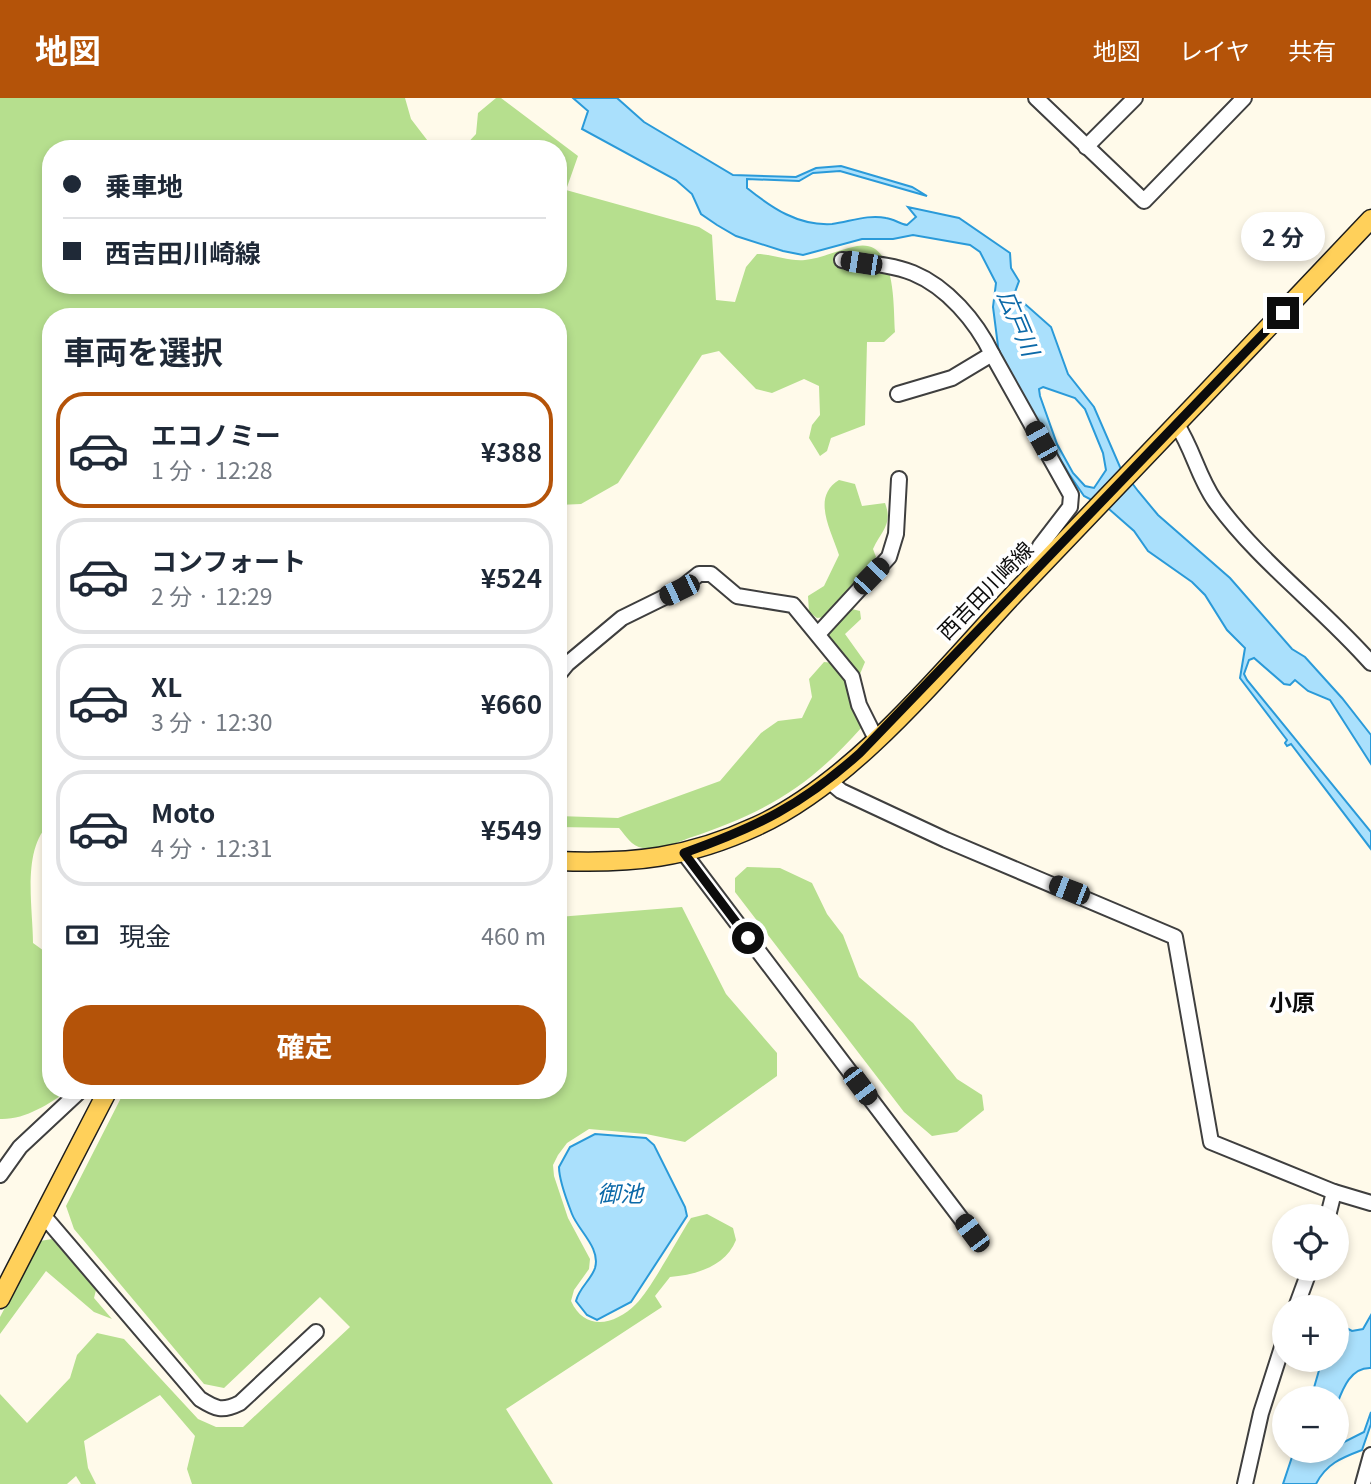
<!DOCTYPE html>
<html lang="ja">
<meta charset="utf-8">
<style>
body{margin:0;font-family:Georgia,"Noto Sans JP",serif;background:#f6f6f7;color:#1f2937;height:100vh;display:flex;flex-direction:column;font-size:26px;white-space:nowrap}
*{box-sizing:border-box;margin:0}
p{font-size:23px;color:#747a83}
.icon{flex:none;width:38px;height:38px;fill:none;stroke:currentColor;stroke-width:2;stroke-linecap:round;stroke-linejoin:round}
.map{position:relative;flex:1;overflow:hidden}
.panel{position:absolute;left:42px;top:210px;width:525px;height:791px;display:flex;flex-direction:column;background:#fff;border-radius:28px;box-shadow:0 4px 10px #0003}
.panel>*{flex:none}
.guide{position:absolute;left:42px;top:42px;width:525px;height:154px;border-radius:28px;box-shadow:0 4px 10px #0003;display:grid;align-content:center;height:154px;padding:0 21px;background:#fff}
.fabs{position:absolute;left:1272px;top:1106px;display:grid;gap:14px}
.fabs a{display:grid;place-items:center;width:77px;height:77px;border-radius:50%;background:#fff;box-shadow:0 4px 10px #0003;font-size:35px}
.end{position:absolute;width:32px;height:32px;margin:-16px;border:9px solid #0c0c0c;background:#fff;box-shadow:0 0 0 4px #fff}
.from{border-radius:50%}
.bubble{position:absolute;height:49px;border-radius:24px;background:#fff;box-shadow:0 4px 10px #0003;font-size:23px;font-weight:700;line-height:49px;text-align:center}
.car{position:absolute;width:21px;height:42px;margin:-21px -10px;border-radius:9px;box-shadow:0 0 5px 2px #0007;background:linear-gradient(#222 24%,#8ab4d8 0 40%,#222 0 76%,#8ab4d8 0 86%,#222 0)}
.guide b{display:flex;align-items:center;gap:24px;height:66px;font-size:26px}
.guide b+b{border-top:2px solid #e0e1e3}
.guide i{width:18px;height:18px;background:#1f2937}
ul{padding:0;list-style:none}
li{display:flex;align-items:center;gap:21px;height:116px;margin:0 14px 10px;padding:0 7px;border:4px solid #e0e1e3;border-radius:28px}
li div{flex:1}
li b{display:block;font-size:26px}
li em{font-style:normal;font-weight:700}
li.on{border-color:#b45309}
li>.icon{width:63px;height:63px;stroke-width:1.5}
h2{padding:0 21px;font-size:32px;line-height:84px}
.pay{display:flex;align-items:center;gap:18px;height:77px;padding:0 21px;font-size:26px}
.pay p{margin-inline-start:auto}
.primary-button{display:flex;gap:14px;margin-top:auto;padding:14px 21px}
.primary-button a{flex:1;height:80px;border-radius:28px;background:#b45309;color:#fff;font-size:28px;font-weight:700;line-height:80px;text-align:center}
header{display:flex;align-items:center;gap:42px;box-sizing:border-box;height:98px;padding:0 35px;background:#b45309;color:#fff}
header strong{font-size:33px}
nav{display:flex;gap:38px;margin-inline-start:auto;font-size:24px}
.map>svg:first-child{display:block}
.forest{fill:#b6df8e}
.water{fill:#aae0fc;stroke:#2a9ad9;stroke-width:2;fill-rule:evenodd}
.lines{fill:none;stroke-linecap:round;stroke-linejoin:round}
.minor-casing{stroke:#3f3f3f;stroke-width:18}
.major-casing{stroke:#1d1d1d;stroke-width:21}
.minor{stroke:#fff;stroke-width:14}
.major{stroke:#ffd05a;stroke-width:18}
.route{stroke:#0c0c0c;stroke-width:9}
.labels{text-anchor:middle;stroke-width:7;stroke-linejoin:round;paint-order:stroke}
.street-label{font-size:21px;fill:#0c0c0c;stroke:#fff}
.water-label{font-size:23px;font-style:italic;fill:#0b69a8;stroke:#fff}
.neighbourhood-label{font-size:23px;font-weight:bold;fill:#0c0c0c;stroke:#fff}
</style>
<header>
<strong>地図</strong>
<nav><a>地図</a><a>レイヤ</a><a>共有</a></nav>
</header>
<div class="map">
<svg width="1371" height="1386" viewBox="0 0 1371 1386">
<rect width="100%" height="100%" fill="#fffaea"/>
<!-- forest -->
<g class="forest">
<path d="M 0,0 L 405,0 L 411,21 L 434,51 L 51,51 L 51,187 L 558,187 L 558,51 L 462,51 L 476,36 L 478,15 L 496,0 L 501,0 L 578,58 L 566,92 L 699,129 L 712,137 L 716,202 L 735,204 L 746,169 L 757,156 C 773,156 791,164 805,162 C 823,160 840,151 857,148 C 897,141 893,208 895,234 L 884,244 L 867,244 L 865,327 L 831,340 L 827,353 L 820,358 L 809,340 L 812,327 L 820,317 L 819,288 L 804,281 L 772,295 L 756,291 L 719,253 L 702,257 L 618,385 L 581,406 L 558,407 L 558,219 L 51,219 L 51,724 C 21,750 33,809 33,845 L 51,858 L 51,992 L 69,992 C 49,1006 25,1022 0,1021 Z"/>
<path d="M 839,382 L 855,386 L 862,408 L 885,405 C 893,426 882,432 873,451 L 876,459 L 870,471 L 825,519 L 817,520 L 809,514 L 808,498 L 824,488 L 839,457 C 831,432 811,399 839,382 Z"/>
<path d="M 852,511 L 860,513 L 861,521 L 845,536 L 865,564 L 860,576 L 854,575 L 829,541 L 829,530 L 843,514 Z"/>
<path d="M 824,564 L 835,565 C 850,584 852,607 862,629 C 808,690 766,714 689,740 C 676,745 656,754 643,750 C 631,748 626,738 619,730 L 558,729 L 558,718 L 618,720 L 720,683 L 761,635 L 778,623 L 802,620 L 812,599 L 809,581 Z"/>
<path d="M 747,769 L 780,770 L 812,785 L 827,816 L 843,837 L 859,879 L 913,925 L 957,981 L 982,997 L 984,1012 L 957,1034 L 932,1038 L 904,1014 L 735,794 L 735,780 Z"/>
<path d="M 682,809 L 726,896 L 777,955 L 777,978 L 685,1044 L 646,1036 L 589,1031 L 567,1045 L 558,1057 L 553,1067 L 554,1078 L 568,1120 L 590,1161 L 589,1171 L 574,1192 L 571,1203 C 585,1234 615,1227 636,1206 C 652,1190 677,1141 691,1120 L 707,1116 L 733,1130 L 736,1142 C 726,1168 696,1177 670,1179 L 655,1198 L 662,1209 L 506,1311 L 553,1386 L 192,1386 L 187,1371 L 195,1338 L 160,1297 L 84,1343 L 88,1370 L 96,1386 L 81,1386 L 76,1378 L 67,1386 L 0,1386 L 0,1296 L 27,1325 L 70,1280 L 77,1257 L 97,1235 L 124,1241 L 198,1321 L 216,1329 L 243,1329 L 350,1229 L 320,1199 L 224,1290 L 204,1286 L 74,1131 L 66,1108 L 125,992 L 558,992 L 558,819 Z"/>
<path d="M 52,1141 L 96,1192 L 94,1200 L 112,1221 L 94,1214 L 46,1173 L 0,1236 L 0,1219 L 40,1143 Z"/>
</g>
<!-- water -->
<g class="water">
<path d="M 573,0 L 617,0 L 644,24 L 733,77 L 796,79 L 816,70 L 841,68 L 912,89 L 927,98 L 840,73 L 813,75 L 799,83 L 747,81 L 747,90 C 772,110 798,128 832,126 C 849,124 868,116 886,120 C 894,121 900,126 907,127 L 916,119 L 908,109 L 959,120 L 1010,155 L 1011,170 L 1019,183 L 1015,194 L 1017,199 L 1051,229 L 1068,276 L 1094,309 L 1120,369 L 1138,393 L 1158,417 L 1230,480 L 1292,551 L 1305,559 L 1342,600 L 1371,637 L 1371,666 L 1330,602 L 1308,593 L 1295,582 L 1290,587 L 1284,586 L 1254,560 L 1249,562 L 1244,576 L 1247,582 L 1371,734 L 1371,751 L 1291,646 L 1287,648 L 1285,645 L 1287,642 L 1240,580 L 1245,550 L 1227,532 L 1205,497 L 1192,484 L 1148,453 L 1134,433 L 1109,411 L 1084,398 L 1069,376 L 999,256 L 993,209 L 996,185 L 980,154 L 970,147 L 913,137 L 893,141 L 862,141 L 803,157 L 783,153 L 736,138 L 717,127 L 701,116 L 692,96 L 676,82 L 582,31 L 588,13 ZM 1043,289 L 1075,300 L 1085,311 L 1103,355 L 1106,372 L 1094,390 L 1085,388 L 1073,375 L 1057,346 L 1040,298 L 1039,291 Z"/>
<path d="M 595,1036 L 646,1040 L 654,1047 L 685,1109 L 687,1118 L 631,1204 L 597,1222 L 587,1217 L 576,1203 C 579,1190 591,1182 595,1170 C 601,1150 578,1132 572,1116 C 567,1103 559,1083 559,1069 L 570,1049 Z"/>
<path d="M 1371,1217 L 1371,1270 C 1351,1269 1343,1290 1337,1306 L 1337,1300 L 1311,1300 L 1322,1262 L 1337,1262 L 1337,1233 L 1341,1227 L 1352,1233 L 1363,1231 Z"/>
<path d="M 1371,1314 L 1371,1326 L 1362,1352 C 1341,1360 1326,1366 1316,1386 L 1283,1386 L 1294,1353 L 1337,1353 L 1344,1344 L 1364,1334 Z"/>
</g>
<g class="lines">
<!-- minor casing -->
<g class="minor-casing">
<g id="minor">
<path d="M 1036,0 L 1144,103 L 1244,0"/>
<path d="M 1086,49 L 1135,0"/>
<path d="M 842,162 C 864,165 891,166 913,175 C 947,189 976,223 992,256 L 952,280 L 898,296"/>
<path d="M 992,256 L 1071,397 L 1070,409 L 1040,448 L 1033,477"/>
<path d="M 1177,327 C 1193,351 1198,379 1215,403 C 1259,464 1322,509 1371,565"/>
<path d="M 819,535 L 889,459 L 896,436 L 899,381"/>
<path d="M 558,577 L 567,566 L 622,520 L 679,492 L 699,476 L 711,476 L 737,498 L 793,507 L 852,579 L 859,607 L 876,641"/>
<path d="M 829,683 L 841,693 L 946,742 L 1175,839 L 1211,1044 L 1334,1094 L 1371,1105"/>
<path d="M 684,755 L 972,1135"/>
<path d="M 0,1077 L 20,1049 L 81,992"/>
<path d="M 43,1117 L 200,1301 C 216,1311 222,1314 240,1305 L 316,1234"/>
<path d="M 1328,1118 L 1334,1094"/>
<path d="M 1296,1209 L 1310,1171"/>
<path d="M 1245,1386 L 1261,1315 L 1284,1243"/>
<path d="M 1363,1386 L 1371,1357"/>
</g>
</g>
<!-- major casing -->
<g class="major-casing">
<g id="major">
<path d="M 558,763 C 633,766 688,760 757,728 C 855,683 942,573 1015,495 C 1134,371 1253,246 1371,121"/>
<path d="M 0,1201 L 108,992"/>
</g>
</g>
<!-- minor -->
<use href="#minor" class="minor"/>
<!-- major -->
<use href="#major" class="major"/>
</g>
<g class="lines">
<!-- route -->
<path class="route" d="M 748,840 L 684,755 C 757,729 802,707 860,655 L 1283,215"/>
</g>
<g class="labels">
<!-- street labels -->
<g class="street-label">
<text transform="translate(986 493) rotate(-46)" y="7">西吉田川崎線</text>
</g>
<!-- water labels -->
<g class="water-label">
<text transform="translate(1018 225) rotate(67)" y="8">広戸川</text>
<text x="620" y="1104">御池</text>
</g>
<!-- neighbourhood labels -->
<g class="neighbourhood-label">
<text x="1292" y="913">小原</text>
</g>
</g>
</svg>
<div class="fabs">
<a><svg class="icon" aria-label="locate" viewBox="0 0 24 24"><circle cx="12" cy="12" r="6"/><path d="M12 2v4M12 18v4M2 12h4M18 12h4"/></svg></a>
<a>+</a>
<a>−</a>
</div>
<i class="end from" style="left:748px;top:840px"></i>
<i class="end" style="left:1283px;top:215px"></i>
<div class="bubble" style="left:1241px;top:114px;width:84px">2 分</div>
<i class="car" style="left:861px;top:165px;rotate:279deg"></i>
<i class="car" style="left:1041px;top:343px;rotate:331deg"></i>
<i class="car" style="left:871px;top:478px;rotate:44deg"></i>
<i class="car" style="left:679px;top:492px;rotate:244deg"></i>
<i class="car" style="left:1069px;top:792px;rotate:291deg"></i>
<i class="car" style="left:860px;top:988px;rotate:143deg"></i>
<i class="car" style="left:972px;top:1135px;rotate:323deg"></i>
<div class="guide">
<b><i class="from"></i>乗車地</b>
<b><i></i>西吉田川崎線</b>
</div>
<section class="panel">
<h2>車両を選択</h2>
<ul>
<li class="on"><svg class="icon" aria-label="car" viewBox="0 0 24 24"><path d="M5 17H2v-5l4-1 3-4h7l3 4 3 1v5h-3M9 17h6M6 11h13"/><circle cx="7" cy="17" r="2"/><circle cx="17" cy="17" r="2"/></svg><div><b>エコノミー</b><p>1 分 · 12:28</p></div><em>¥388</em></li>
<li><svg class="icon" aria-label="car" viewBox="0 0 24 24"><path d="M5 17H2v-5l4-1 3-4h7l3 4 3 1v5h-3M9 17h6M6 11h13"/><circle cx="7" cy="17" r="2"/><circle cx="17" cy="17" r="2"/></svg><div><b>コンフォート</b><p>2 分 · 12:29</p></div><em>¥524</em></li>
<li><svg class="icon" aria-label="car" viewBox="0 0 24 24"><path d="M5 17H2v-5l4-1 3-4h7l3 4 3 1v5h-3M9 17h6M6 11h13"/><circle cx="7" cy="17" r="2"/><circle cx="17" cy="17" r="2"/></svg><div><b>XL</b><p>3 分 · 12:30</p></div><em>¥660</em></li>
<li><svg class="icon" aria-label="car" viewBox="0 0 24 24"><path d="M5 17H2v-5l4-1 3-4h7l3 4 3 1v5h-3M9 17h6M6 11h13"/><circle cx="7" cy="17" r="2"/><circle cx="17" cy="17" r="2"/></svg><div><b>Moto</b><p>4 分 · 12:31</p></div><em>¥549</em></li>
</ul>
<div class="pay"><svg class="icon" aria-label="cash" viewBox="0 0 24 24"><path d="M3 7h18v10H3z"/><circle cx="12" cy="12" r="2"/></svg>現金<p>460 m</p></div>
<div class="primary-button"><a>確定</a></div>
</section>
</div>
